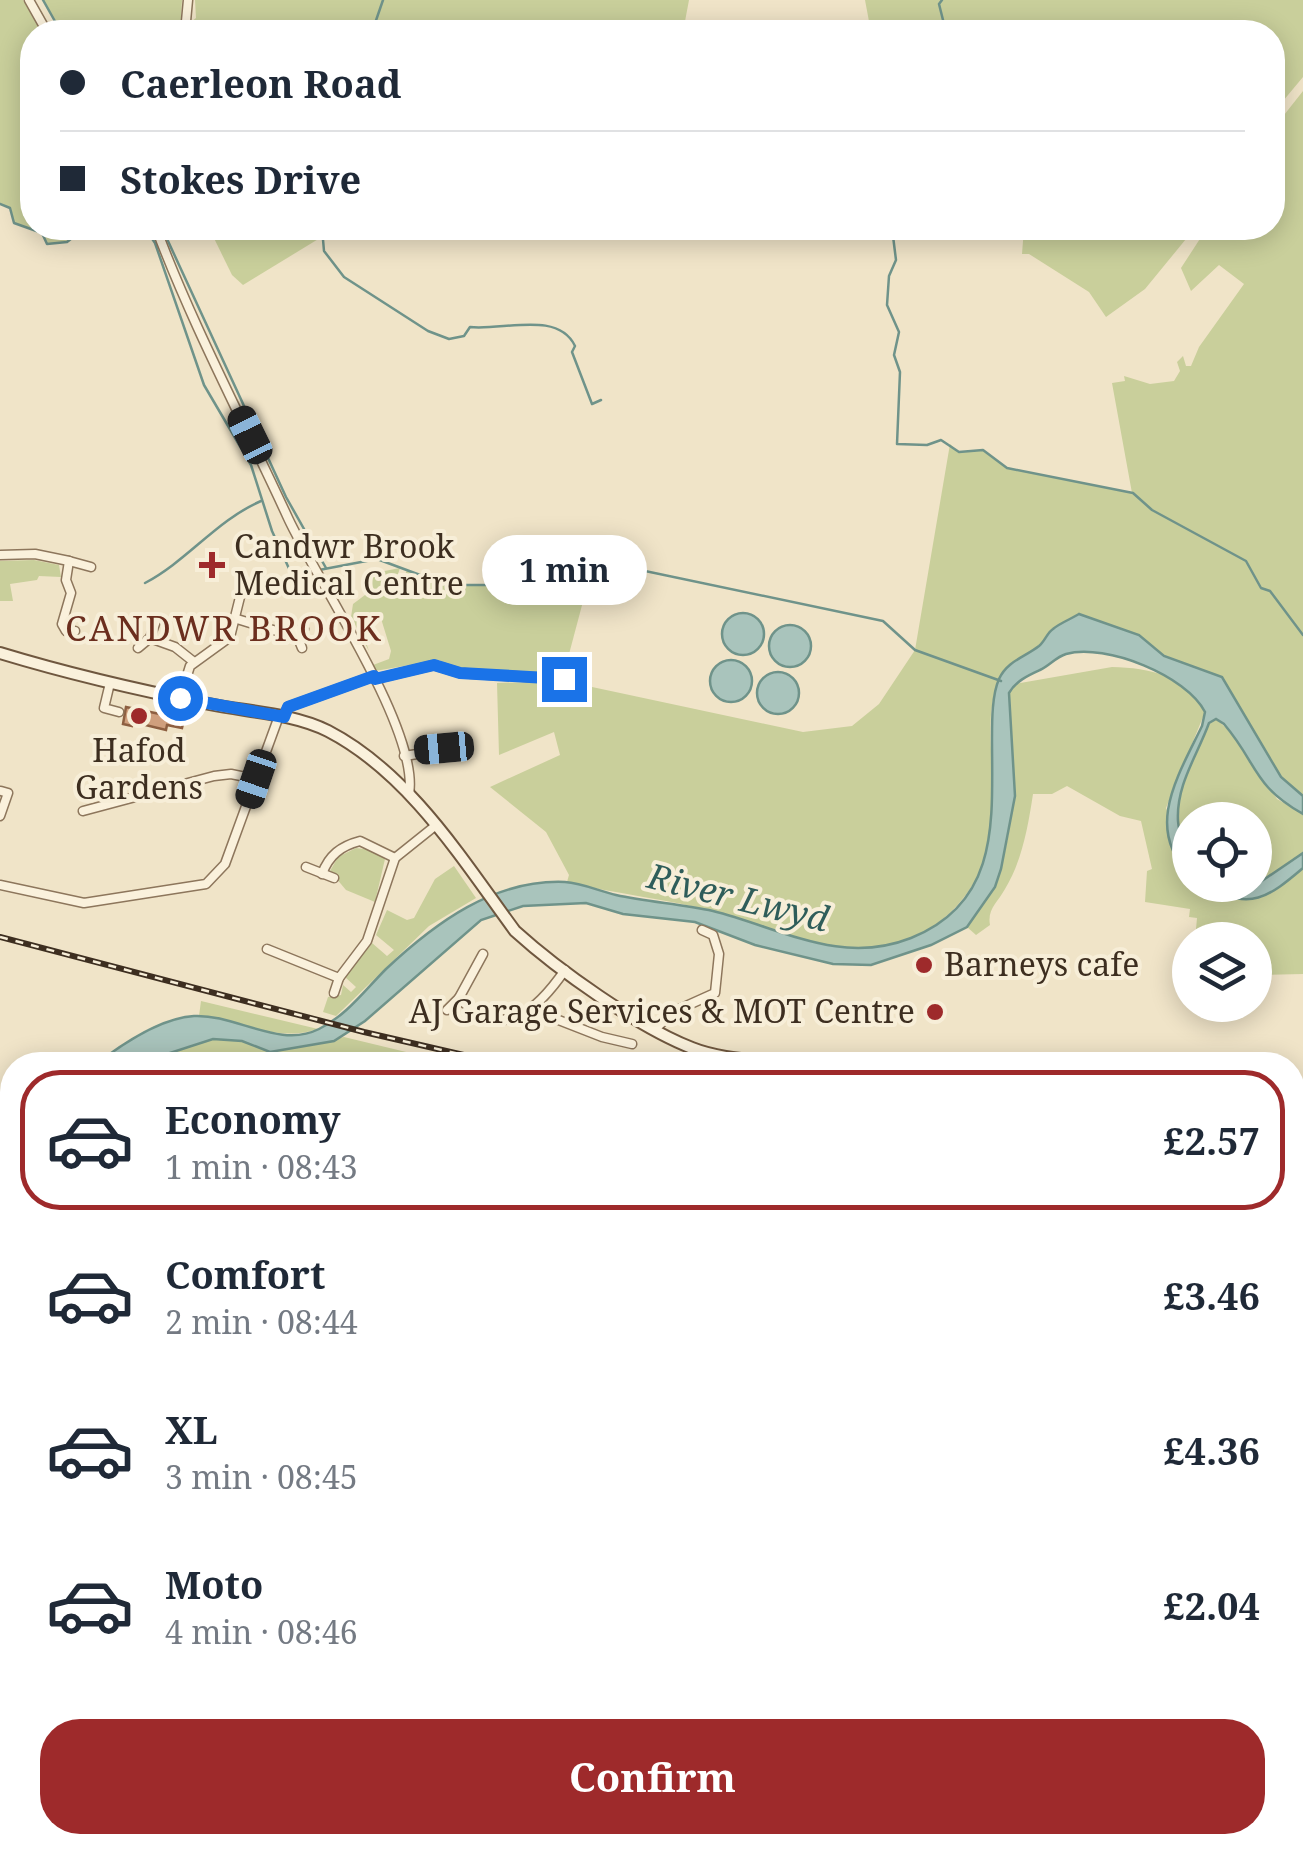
<!DOCTYPE html>
<meta charset="utf-8">
<style>
body{margin:0;font-family:"Noto Serif",serif;background:#f2f2f3;color:#1f2937;height:100vh;display:flex;flex-direction:column;font-size:38px;white-space:nowrap}
*{box-sizing:border-box;margin:0}
p{font-size:32px;color:#747a83}
.icon{flex:none;width:55px;height:55px;fill:none;stroke:currentColor;stroke-width:2;stroke-linecap:round;stroke-linejoin:round}
.map{position:relative;flex:1;overflow:hidden}
.details{position:absolute;left:0px;top:1052px;width:1305px;height:802px;display:flex;flex-direction:column;background:#fff;border-radius:40px 40px 0 0;box-shadow:0 5px 25px #0003}
.details>*{flex:none}
.guide{position:absolute;left:20px;top:20px;width:1265px;height:220px;border-radius:40px;box-shadow:0 5px 25px #0003;display:grid;align-content:center;height:220px;padding:0 40px;background:#fff}
.buttons{position:absolute;left:1172px;top:802px;display:grid;gap:20px}
.buttons a{display:grid;place-items:center;width:100px;height:100px;border-radius:50%;background:#fff;box-shadow:0 5px 25px #0003;font-size:50px}
.end{position:absolute;width:45px;height:45px;margin:-22px;border:12px solid #1a73e8;background:#fff;box-shadow:0 0 0 5px #fff}
.from{border-radius:50%}
.bubble{position:absolute;height:70px;border-radius:35px;background:#fff;box-shadow:0 5px 25px #0003;font-size:32px;font-weight:700;line-height:70px;text-align:center}
.car{position:absolute;width:30px;height:60px;margin:-30px -15px;border-radius:12px;box-shadow:0 0 8px 2px #0007;background:linear-gradient(#222 24%,#8ab4d8 0 40%,#222 0 76%,#8ab4d8 0 86%,#222 0)}
.guide b{display:flex;align-items:center;gap:35px;height:95px;font-size:38px}
.guide b+b{border-top:2px solid #e0e1e3}
.guide i{width:25px;height:25px;background:#1f2937}
ul{padding:18px 0 0;list-style:none}
li{display:flex;align-items:center;gap:30px;height:140px;margin:0 20px 15px;padding:0 20px;border:5px solid transparent;border-radius:40px}
li div{flex:1}
li b{display:block;font-size:38px}
li em{font-style:normal;font-weight:700}
li.on{border-color:#9e2a2b}
li>.icon{width:90px;height:90px;stroke-width:1.5}
.action{display:flex;gap:20px;margin-top:auto;padding:20px 40px}
.action a{flex:1;height:115px;border-radius:40px;background:#9e2a2b;color:#fff;font-size:40px;font-weight:700;line-height:115px;text-align:center}
.map>svg:first-child{display:block}
.green{fill:#c9cf9b}
.water{fill:#a9c4bc;stroke:#6f938a;stroke-width:2.5}
.lines{fill:none;stroke-linecap:round;stroke-linejoin:round}
.stream{stroke:#6f938a;stroke-width:2.5}
.building{fill:#cf9f7d;stroke:#8d5f41;stroke-width:2.5}
.street-casing{stroke:#8d765c;stroke-width:11}
.secondary-casing{stroke:#6f573f;stroke-width:14}
.street{stroke:#faf1dc;stroke-width:8}
.secondary{stroke:#faf1dc;stroke-width:10}
.rail-casing{stroke:#3d2e20;stroke-width:6}
.rail{stroke:#f7eed8;stroke-width:2.5;stroke-dasharray:8;stroke-linecap:butt}
.route{stroke:#1a73e8;stroke-width:12}
.poi-dot{fill:#9e2a2b;stroke:#f7eed8;stroke-width:4}
.labels{text-anchor:middle;stroke-width:8;stroke-linejoin:round;paint-order:stroke}
.poi-label{font-size:32px;fill:#3d2e20;stroke:#f7eed8;text-anchor:start}
.neighbourhood-label{font-size:35px;letter-spacing:2.5px;fill:#6b2e1e;stroke:#f7eed8}
.water-label{font-size:35px;font-style:italic;fill:#2f5d5a;stroke:#f7eed8}
</style>
<div class="map">
<svg width="1303" height="1854" viewBox="0 0 1303 1854">
<rect width="100%" height="100%" fill="#f0e4c8"/>
<!-- green -->
<g class="green">
<path d="M 0,0 L 23,0 L 42,32 L 32,32 L 32,228 L 85,228 L 67,242 L 47,244 L 42,233 L 14,223 L 10,208 L 0,204 Z"/>
<path d="M 43,0 L 182,0 L 180,32 L 61,32 Z"/>
<path d="M 195,0 L 689,0 L 683,32 L 190,32 L 191,22 L 196,18 Z"/>
<path d="M 865,0 L 1303,0 L 1303,77 L 1273,113 L 1272,32 L 871,32 Z"/>
<path d="M 1303,91 L 1303,796 L 1281,777 L 1222,677 L 1164,656 L 1139,635 L 1080,615 C 1071,619 1060,623 1053,629 C 1047,633 1045,641 1039,646 C 1024,657 1006,661 999,679 C 982,719 996,773 994,815 C 990,891 932,950 856,949 C 806,948 763,925 716,912 C 668,899 616,894 567,882 L 569,875 L 546,832 L 490,787 L 560,755 L 554,732 L 499,755 L 497,683 L 564,681 L 803,732 L 852,726 L 879,704 L 915,650 L 950,444 L 959,452 L 983,450 L 1007,468 L 1132,493 L 1112,383 L 1125,381 L 1124,376 L 1150,384 L 1174,381 L 1180,371 L 1177,362 L 1183,356 L 1186,366 L 1191,366 L 1199,347 L 1244,284 L 1219,265 L 1191,291 L 1181,268 L 1207,228 L 1272,228 L 1273,129 Z"/>
<path d="M 209,228 L 322,228 L 320,238 L 243,285 L 232,275 Z"/>
<path d="M 1024,228 L 1195,228 L 1145,289 L 1106,317 L 1089,292 L 1029,254 L 1022,254 Z"/>
<path d="M 570,539 L 587,559 L 594,560 L 564,673 L 457,669 L 439,660 L 375,671 L 373,665 L 389,659 L 391,651 L 379,612 L 361,628 L 369,651 L 351,617 L 353,604 L 369,592 L 364,575 L 400,568 L 398,574 L 404,577 L 407,570 C 453,587 485,590 533,577 L 541,551 Z"/>
<path d="M 34,560 L 59,565 L 61,577 L 39,576 L 37,580 L 10,584 L 13,601 L 0,601 L 0,561 Z"/>
<path d="M 1112,667 C 1150,668 1186,675 1205,712 L 1166,808 L 1190,874 L 1190,885 L 1206,885 L 1253,899 L 1303,868 L 1303,974 L 1258,975 L 1255,972 L 1255,940 L 1195,940 L 1197,918 L 1189,917 L 1190,909 L 1145,902 L 1147,871 L 1152,869 L 1141,821 L 1120,816 L 1067,786 L 1052,794 L 1033,794 C 1028,827 1022,861 1005,889 C 998,902 987,909 990,925 L 976,935 L 967,927 C 1025,856 1012,779 1009,693 L 1014,684 Z"/>
<path d="M 1216,719 L 1234,735 L 1277,799 L 1303,814 L 1303,853 L 1250,889 L 1233,885 L 1255,885 L 1255,820 L 1190,820 L 1190,860 C 1157,816 1194,765 1209,723 Z"/>
<path d="M 356,848 L 372,850 L 385,859 L 375,902 L 346,890 L 330,871 L 338,857 Z"/>
<path d="M 454,866 L 476,898 L 429,926 L 336,1016 L 323,1012 L 328,997 L 341,995 L 343,985 L 351,992 L 356,987 L 345,977 L 372,943 L 387,956 L 394,950 L 376,935 L 387,910 L 407,920 L 414,918 L 435,879 Z"/>
<path d="M 201,1001 L 318,1029 C 279,1043 240,1021 199,1016 Z"/>
<path d="M 344,1037 L 460,1065 L 133,1065 L 213,1039 L 242,1041 L 270,1052 Z"/>
<path d="M 12,1128 L 12,1230 L 0,1229 L 0,1130 Z"/>
<path d="M 12,1249 L 12,1610 L 0,1607 L 0,1253 Z"/>
<path d="M 1303,1631 L 1303,1793 L 1293,1789 L 1292,1659 L 1297,1647 L 1292,1633 Z"/>
<path d="M 3,1670 L 12,1679 L 12,1842 L 657,1843 L 645,1854 L 0,1854 L 0,1673 Z"/>
</g>
<!-- water -->
<g class="water">
<circle cx="743" cy="634" r="21"/>
<path d="M 1079,614 L 1139,635 L 1164,656 L 1222,677 L 1281,777 L 1303,796 L 1303,814 C 1252,785 1258,764 1224,724 L 1216,719 L 1209,723 C 1197,756 1176,785 1178,821 C 1179,840 1190,855 1190,874 C 1143,829 1179,774 1202,726 L 1205,712 C 1187,676 1106,643 1066,654 C 1056,657 1049,666 1040,670 C 1027,676 1016,681 1009,693 L 1015,796 L 1001,869 L 995,887 L 967,927 L 931,945 L 871,965 L 833,964 L 755,945 L 695,922 L 623,914 L 586,903 L 523,906 L 481,920 L 365,1021 L 334,1041 L 270,1052 L 242,1041 L 213,1039 L 133,1065 L 95,1065 C 122,1044 161,1018 194,1016 C 236,1014 279,1049 319,1029 C 347,1015 364,991 386,969 C 435,923 494,879 565,882 C 582,883 599,891 616,895 C 648,902 681,904 713,911 C 781,928 840,966 911,938 C 1001,902 992,819 992,738 C 992,720 992,695 999,679 C 1007,661 1025,657 1039,646 C 1045,641 1047,633 1053,629 C 1060,623 1071,619 1079,614 Z"/>
<circle cx="790" cy="646" r="21"/>
<circle cx="731" cy="681" r="21"/>
<circle cx="778" cy="693" r="21"/>
<path d="M 1303,853 L 1303,868 C 1270,896 1249,913 1206,885 L 1250,889 Z"/>
</g>
<g class="lines">
<!-- stream -->
<g class="stream">
<path d="M 43,0 L 61,32"/>
<path d="M 942,0 L 939,4 L 946,32"/>
<path d="M 372,32 L 383,0"/>
<path d="M 0,204 L 10,208 L 14,223 L 42,233 L 47,244 L 67,242 L 85,228"/>
<path d="M 145,228 L 155,243 L 204,385 L 251,465 L 272,531 L 291,573 L 311,571"/>
<path d="M 162,228 L 286,497 L 326,568"/>
<path d="M 322,228 L 324,251 L 344,277 L 428,331 L 449,339 L 464,336 L 470,327 C 502,331 558,310 575,346 L 572,352 L 592,404 L 601,400"/>
<path d="M 892,228 L 896,260 L 889,276 L 887,305 L 899,332 L 894,355 L 900,372 L 897,444 L 927,445 L 941,440 L 959,452 L 983,450 L 1007,468 L 1133,493 L 1152,510 L 1246,561 L 1261,588 L 1270,591 L 1303,635"/>
<path d="M 319,570 L 377,559 L 447,585 L 503,585 L 533,577 L 541,551 L 570,539 L 588,559 L 883,621 L 915,650 L 1001,681"/>
<path d="M 145,583 C 187,561 217,520 261,501"/>
<path d="M 0,1607 L 12,1610"/>
<path d="M 0,1794 L 12,1780"/>
<path d="M 0,1797 L 12,1811"/>
<path d="M 44,1842 L 54,1854"/>
</g>
</g>
<!-- building -->
<path class="building" d="M 126,707 L 184,719 L 182,728 L 167,725 L 166,730 L 133,722 L 132,726 L 123,724 Z"/>
<g class="lines">
<!-- street casing -->
<g class="street-casing">
<g id="street">
<path d="M 29,0 L 47,32"/>
<path d="M 185,32 L 188,0"/>
<path d="M 156,228 C 193,327 244,422 288,518 C 316,579 420,731 409,794"/>
<path d="M 0,555 L 35,554 L 69,561 L 66,580 L 71,593 L 62,624 L 66,631 L 75,631"/>
<path d="M 69,561 L 91,567"/>
<path d="M 237,619 L 283,633 L 304,629"/>
<path d="M 296,633 L 302,648"/>
<path d="M 150,638 L 156,621"/>
<path d="M 138,648 L 150,638 L 175,647 L 194,662"/>
<path d="M 375,679 L 434,665 L 460,673 L 564,679"/>
<path d="M 110,683 L 104,708 L 119,712"/>
<path d="M 180,698 L 190,666 L 230,637 L 242,589"/>
<path d="M 283,717 L 288,707 L 374,676"/>
<path d="M 404,756 L 464,747"/>
<path d="M 83,811 L 214,776 L 231,774 L 256,779"/>
<path d="M 0,816 L 8,793 L 1,791"/>
<path d="M 306,867 L 334,878"/>
<path d="M 322,874 C 329,855 341,846 360,841 L 395,858"/>
<path d="M 0,885 L 84,903 L 206,884 L 225,864 L 279,716"/>
<path d="M 267,949 L 339,978 L 367,941 L 395,858 L 435,826"/>
<path d="M 483,954 L 459,998 C 503,1044 538,1009 565,970"/>
<path d="M 334,993 L 339,978"/>
<path d="M 447,1010 L 459,998"/>
<path d="M 533,1010 L 602,1037 L 632,1044"/>
<path d="M 656,1028 L 675,1011 L 715,993 L 719,954 L 713,935 L 702,930"/>
<path d="M 1292,1205 L 1303,1209"/>
<path d="M 0,1232 L 12,1234"/>
<path d="M 1292,1437 L 1303,1440"/>
<path d="M 1292,1489 L 1303,1496"/>
<path d="M 1292,1608 L 1296,1628"/>
<path d="M 1292,1833 L 1303,1836"/>
<path d="M 827,1854 L 832,1842"/>
<path d="M 921,1854 L 923,1842"/>
<path d="M 1030,1854 L 1034,1842"/>
<path d="M 1165,1854 L 1166,1842"/>
</g>
</g>
<!-- secondary casing -->
<g class="secondary-casing">
<g id="secondary">
<path d="M 0,653 C 69,674 138,690 209,704 C 247,712 292,713 328,731 C 409,773 462,859 515,931 C 558,970 638,1027 692,1048 C 722,1060 760,1060 792,1065"/>
<path d="M 1292,1333 L 1303,1336"/>
</g>
</g>
<!-- street -->
<use href="#street" class="street"/>
<!-- secondary -->
<use href="#secondary" class="secondary"/>
<!-- rail casing -->
<g class="rail-casing">
<g id="rail">
<path d="M 0,937 L 364,1032 L 507,1065"/>
<path d="M 1292,1153 L 1303,1155"/>
</g>
</g>
<!-- rail -->
<use href="#rail" class="rail"/>
</g>
<g class="lines">
<!-- route -->
<path class="route" d="M 180,698 L 284,717 L 288,707 L 374,676 L 375,679 L 434,665 L 460,673 L 564,679"/>
</g>
<!-- markers -->
<g class="poi-dot">
<path d="M207 550h10v10h10v10h-10v10h-10v-10h-10v-10h10z"/>
<circle cx="139" cy="716" r="10"/>
<circle cx="924" cy="965" r="10"/>
<circle cx="935" cy="1012" r="10"/>
</g>
<g class="labels">
<!-- poi labels -->
<g class="poi-label">
<text x="234" y="558">Candwr Brook<tspan x="234" dy="37">Medical Centre</tspan></text>
<text x="139" y="762" text-anchor="middle">Hafod<tspan x="139" dy="37">Gardens</tspan></text>
<text x="944" y="976">Barneys cafe</text>
<text x="915" y="1023" text-anchor="end">AJ Garage Services &amp; MOT Centre</text>
</g>
<!-- neighbourhood labels -->
<g class="neighbourhood-label">
<text x="224" y="641">CANDWR BROOK</text>
</g>
<!-- water labels -->
<g class="water-label">
<text transform="translate(738 898) rotate(14)" y="12">River Lwyd</text>
</g>
</g>
</svg>
<div class="buttons">
<a><svg class="icon" aria-label="locate" viewBox="0 0 24 24"><circle cx="12" cy="12" r="6"/><path d="M12 2v4M12 18v4M2 12h4M18 12h4"/></svg></a>
<a><svg class="icon" aria-label="layers" viewBox="0 0 24 24"><path d="M12 4l9 5-9 5-9-5zM3 14l9 5 9-5"/></svg></a>
</div>
<i class="end from" style="left:180px;top:698px"></i>
<i class="end" style="left:564px;top:679px"></i>
<div class="bubble" style="left:482px;top:535px;width:165px">1 min</div>
<i class="car" style="left:250px;top:435px;rotate:334deg"></i>
<i class="car" style="left:444px;top:748px;rotate:265deg"></i>
<i class="car" style="left:256px;top:779px;rotate:199deg"></i>
<div class="guide">
<b><i class="from"></i>Caerleon Road</b>
<b><i></i>Stokes Drive</b>
</div>
<section class="details">
<ul>
<li class="on"><svg class="icon" aria-label="car" viewBox="0 0 24 24"><path d="M5 17H2v-5l4-1 3-4h7l3 4 3 1v5h-3M9 17h6M6 11h13"/><circle cx="7" cy="17" r="2"/><circle cx="17" cy="17" r="2"/></svg><div><b>Economy</b><p>1 min · 08:43</p></div><em>£2.57</em></li>
<li><svg class="icon" aria-label="car" viewBox="0 0 24 24"><path d="M5 17H2v-5l4-1 3-4h7l3 4 3 1v5h-3M9 17h6M6 11h13"/><circle cx="7" cy="17" r="2"/><circle cx="17" cy="17" r="2"/></svg><div><b>Comfort</b><p>2 min · 08:44</p></div><em>£3.46</em></li>
<li><svg class="icon" aria-label="car" viewBox="0 0 24 24"><path d="M5 17H2v-5l4-1 3-4h7l3 4 3 1v5h-3M9 17h6M6 11h13"/><circle cx="7" cy="17" r="2"/><circle cx="17" cy="17" r="2"/></svg><div><b>XL</b><p>3 min · 08:45</p></div><em>£4.36</em></li>
<li><svg class="icon" aria-label="car" viewBox="0 0 24 24"><path d="M5 17H2v-5l4-1 3-4h7l3 4 3 1v5h-3M9 17h6M6 11h13"/><circle cx="7" cy="17" r="2"/><circle cx="17" cy="17" r="2"/></svg><div><b>Moto</b><p>4 min · 08:46</p></div><em>£2.04</em></li>
</ul>
<div class="action"><a>Confirm</a></div>
</section>
</div>
